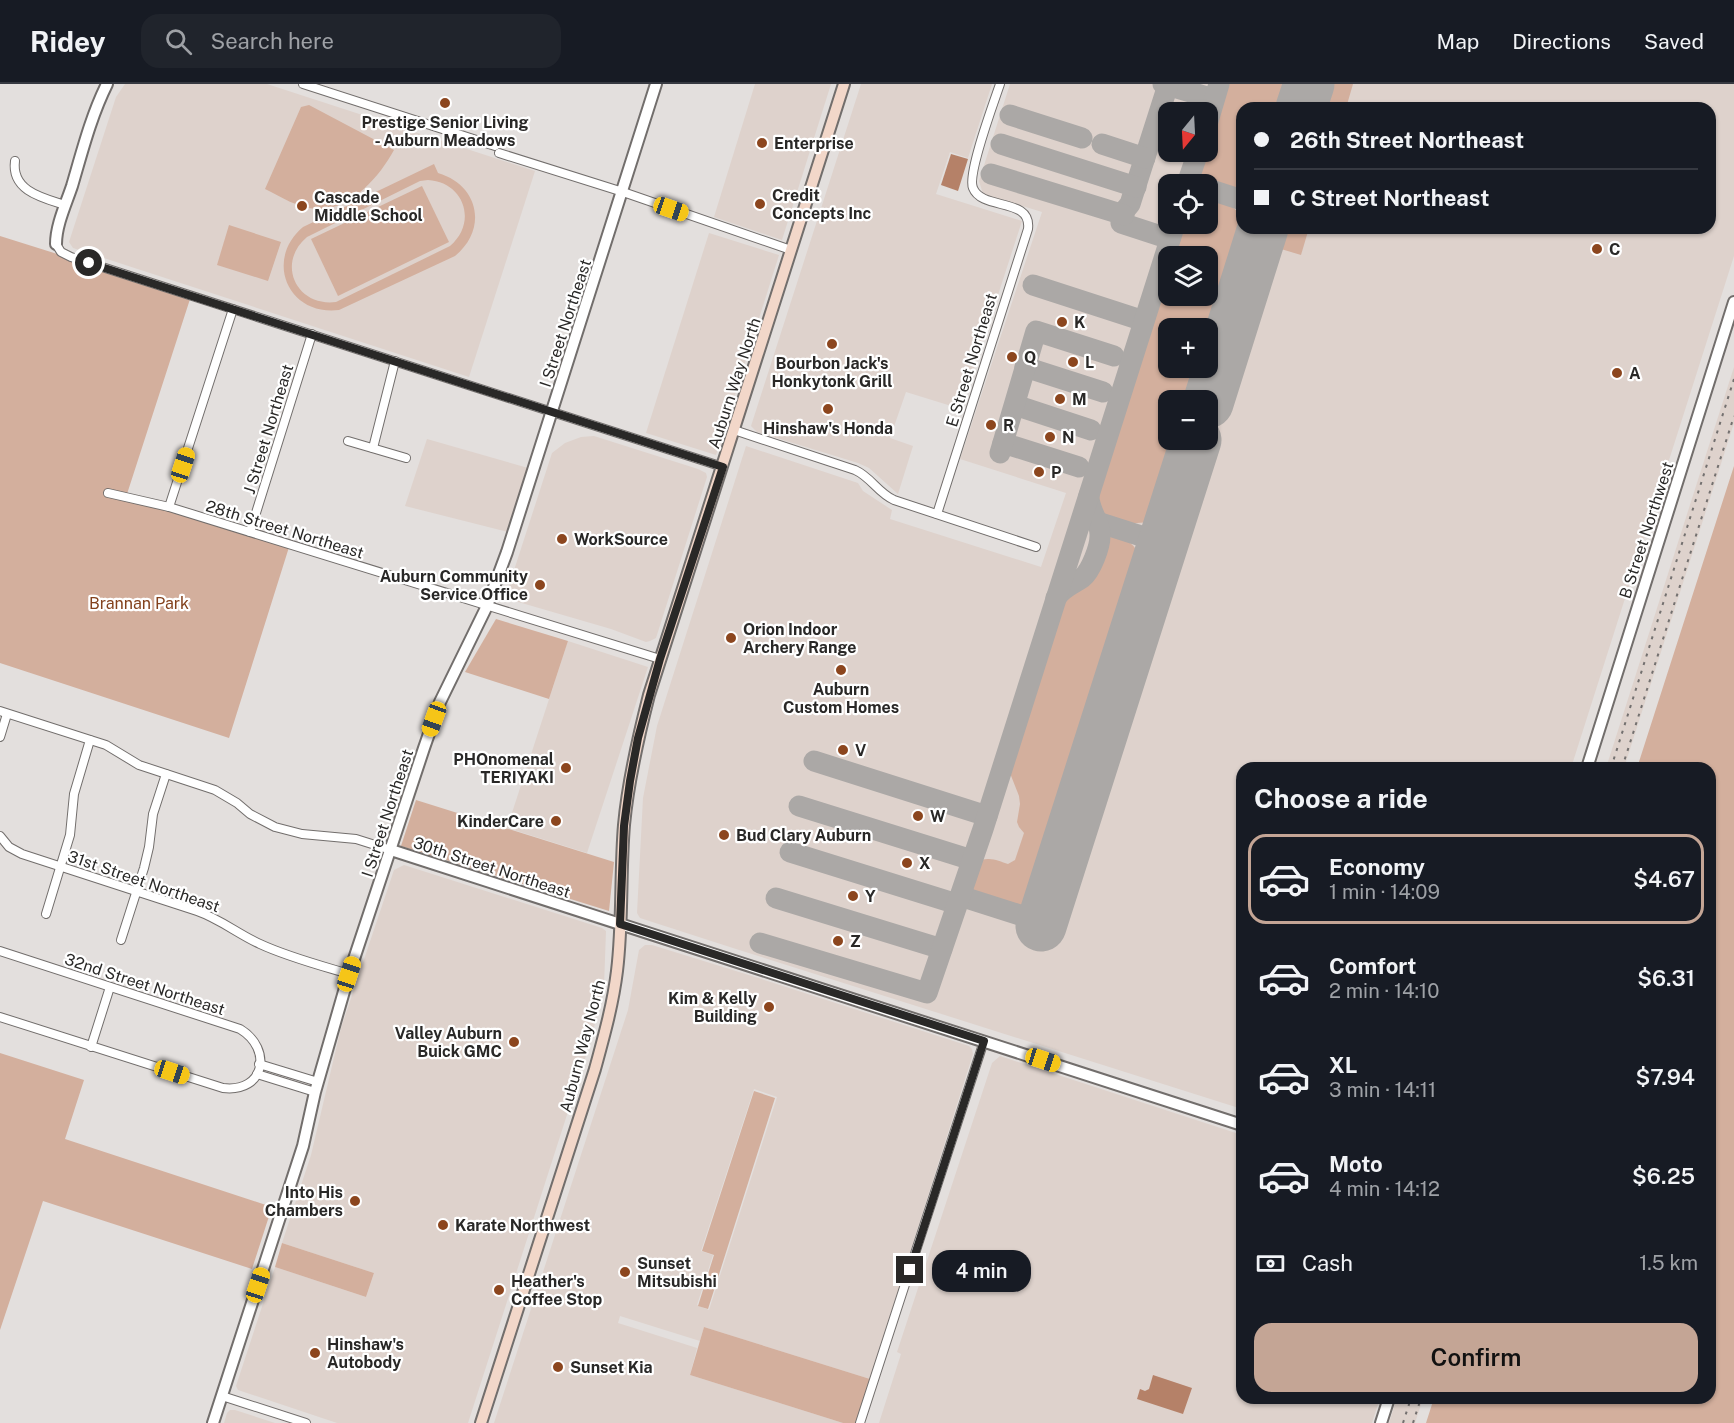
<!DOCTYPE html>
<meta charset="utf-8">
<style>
body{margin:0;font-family:"Public Sans",sans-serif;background:#20242c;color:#f1f3f6;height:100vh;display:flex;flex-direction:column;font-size:22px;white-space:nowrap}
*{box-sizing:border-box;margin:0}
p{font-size:20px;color:#9ea1a6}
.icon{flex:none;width:33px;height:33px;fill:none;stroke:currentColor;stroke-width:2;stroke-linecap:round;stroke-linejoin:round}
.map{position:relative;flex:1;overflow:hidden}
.drawer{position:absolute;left:1236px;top:678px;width:480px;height:642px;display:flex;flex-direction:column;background:#171b24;border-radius:18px;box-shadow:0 2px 4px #0004}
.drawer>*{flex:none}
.hud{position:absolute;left:1236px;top:18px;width:480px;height:132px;border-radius:18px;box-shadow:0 2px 4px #0004;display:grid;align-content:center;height:132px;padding:0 18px;background:#171b24}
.needle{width:39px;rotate:198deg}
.controls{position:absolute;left:1158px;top:18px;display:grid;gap:12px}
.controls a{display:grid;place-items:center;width:60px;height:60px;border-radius:12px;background:#171b24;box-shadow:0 2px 4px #0004;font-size:30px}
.end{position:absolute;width:27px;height:27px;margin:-14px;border:8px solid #292827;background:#fff;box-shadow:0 0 0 3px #fff}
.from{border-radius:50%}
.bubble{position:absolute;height:42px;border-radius:18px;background:#171b24;box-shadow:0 2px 4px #0004;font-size:20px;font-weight:600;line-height:42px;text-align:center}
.car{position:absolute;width:18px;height:36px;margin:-18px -9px;border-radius:8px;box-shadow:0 0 4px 2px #0007;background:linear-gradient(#f5c518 24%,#345 0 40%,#f5c518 0 76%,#345 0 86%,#f5c518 0)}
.hud b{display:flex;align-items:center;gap:21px;height:57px;font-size:22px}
.hud b+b{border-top:2px solid #363941}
.hud i{width:15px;height:15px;background:#f1f3f6}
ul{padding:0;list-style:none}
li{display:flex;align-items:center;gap:18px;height:90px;margin:0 12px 9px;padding:0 6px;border:3px solid transparent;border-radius:18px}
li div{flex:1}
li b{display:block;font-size:22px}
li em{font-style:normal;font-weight:600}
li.active{border-color:#c4a595}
li>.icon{width:54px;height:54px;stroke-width:1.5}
h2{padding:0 18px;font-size:27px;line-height:72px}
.pay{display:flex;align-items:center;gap:15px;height:66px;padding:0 18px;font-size:22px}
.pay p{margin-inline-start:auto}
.primary-button{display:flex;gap:12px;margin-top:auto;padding:12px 18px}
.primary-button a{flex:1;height:69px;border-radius:18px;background:#c4a595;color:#111;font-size:24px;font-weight:600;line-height:69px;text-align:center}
header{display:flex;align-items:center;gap:36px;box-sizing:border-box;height:84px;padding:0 30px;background:#171b24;border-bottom:2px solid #363941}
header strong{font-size:28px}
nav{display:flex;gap:33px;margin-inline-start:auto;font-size:21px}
.search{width:420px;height:54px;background:#20242c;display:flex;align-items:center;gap:15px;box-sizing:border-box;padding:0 21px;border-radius:18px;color:#9ea1a6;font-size:22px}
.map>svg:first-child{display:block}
.built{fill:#ded2cc;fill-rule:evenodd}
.green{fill:#d3af9d;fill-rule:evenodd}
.water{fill:#b58168}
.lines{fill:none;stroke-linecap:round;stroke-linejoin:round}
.taxiway{stroke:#aba8a6;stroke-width:21}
.runway{stroke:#aba8a6;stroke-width:51}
.minor-casing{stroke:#726e6c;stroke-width:10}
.tertiary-casing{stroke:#726e6c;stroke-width:14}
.secondary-casing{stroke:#726e6c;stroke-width:14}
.minor{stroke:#fff;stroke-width:8}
.tertiary{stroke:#fff;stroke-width:10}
.secondary{stroke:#f2d7c9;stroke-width:10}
.rail{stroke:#73706f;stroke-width:2;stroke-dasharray:3 6;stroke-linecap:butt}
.route{stroke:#292827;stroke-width:8}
.poi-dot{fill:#8c461e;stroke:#fff;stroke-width:2}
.labels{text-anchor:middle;stroke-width:4.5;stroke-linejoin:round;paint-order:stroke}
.poi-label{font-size:16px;font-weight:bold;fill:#292827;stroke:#fff;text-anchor:start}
.street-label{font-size:16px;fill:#292827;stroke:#fff}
.park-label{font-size:16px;fill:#83411c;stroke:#fff}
</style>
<header>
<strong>Ridey</strong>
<div class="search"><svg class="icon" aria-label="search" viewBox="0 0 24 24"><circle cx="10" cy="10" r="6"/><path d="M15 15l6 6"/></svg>Search here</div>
<nav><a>Map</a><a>Directions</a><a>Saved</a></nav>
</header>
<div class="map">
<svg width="1734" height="1339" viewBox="0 0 1734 1339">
<rect width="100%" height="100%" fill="#e3dfdd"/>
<!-- built -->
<g class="built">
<path d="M 125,0 L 267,0 L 535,87 L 469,293 L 73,164 L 69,158 L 116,13 Z"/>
<path d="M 755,0 L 831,0 L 782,156 L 714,133 Z"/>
<path d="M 861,0 L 992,0 L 968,74 L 950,68 L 936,110 L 1022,137 L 961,325 L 906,308 L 890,354 L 913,362 L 898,410 L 869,384 L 858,379 L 757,348 L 751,342 Z"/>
<path d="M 1010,0 L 1734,0 L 1734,172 L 1571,684 L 1242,684 L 1242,1025 L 736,865 L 640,834 L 637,829 L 643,714 L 657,642 L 746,362 L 858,399 L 863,407 L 892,426 L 890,435 L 1041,483 L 1066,409 L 960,375 L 1042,128 L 983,110 L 979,97 ZM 1242,24 L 1710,24 L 1710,144 L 1242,144 ZM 1168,28 L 1208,28 L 1208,68 L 1168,68 ZM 1168,100 L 1208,100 L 1208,140 L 1168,140 ZM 1168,172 L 1208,172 L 1208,212 L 1168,212 ZM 1168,244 L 1208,244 L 1208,284 L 1168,284 ZM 1168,316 L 1208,316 L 1208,356 L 1168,356 Z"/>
<path d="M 709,149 L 779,171 L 716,371 L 646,349 Z"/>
<path d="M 1734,283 L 1734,339 L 1624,684 L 1606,684 Z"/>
<path d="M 594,352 L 698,385 L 706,389 L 707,393 L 656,554 L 650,557 L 646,558 L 611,545 L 505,514 L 552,369 L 565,359 L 581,353 Z"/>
<path d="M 427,355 L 528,384 L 508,448 L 405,422 Z"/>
<path d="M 568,557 L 648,583 L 587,769 L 507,744 Z"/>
<path d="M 404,781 L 602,844 L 606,847 L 604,902 L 591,956 L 468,1339 L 337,1339 L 238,1306 L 236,1302 L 275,1183 L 366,1213 L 374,1189 L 282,1159 L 311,1071 L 341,944 L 394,786 Z"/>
<path d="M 645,861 L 652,861 L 752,892 L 969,962 L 972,965 L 973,970 L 870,1295 L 704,1243 L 700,1257 L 620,1232 L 618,1239 L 697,1264 L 690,1291 L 843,1339 L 494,1339 L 628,926 L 639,866 ZM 754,1005 L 777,1013 L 709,1226 L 697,1221 L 713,1171 L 701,1167 Z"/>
<path d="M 1000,972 L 1242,1051 L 1242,1314 L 1380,1314 L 1372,1339 L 879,1339 L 901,1270 L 897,1268 L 992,979 Z"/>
<path d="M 1397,1314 L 1423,1314 L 1415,1339 L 1389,1339 Z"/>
<path d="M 230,1326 L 235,1326 L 275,1339 L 224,1339 L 227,1329 Z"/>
</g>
<!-- green -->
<g class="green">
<path d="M 1227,0 L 1293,0 L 1285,24 L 1242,24 L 1242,105 C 1225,104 1211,102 1200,89 L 1206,68 L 1208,68 Z"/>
<path d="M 1321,0 L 1353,0 L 1346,24 L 1313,24 Z"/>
<path d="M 309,21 L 394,66 C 380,92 350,127 317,125 C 298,124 281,113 265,105 L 301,23 Z"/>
<path d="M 434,80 L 438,89 C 479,101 488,145 455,172 L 339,226 C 288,232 264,176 303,143 ZM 428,96 C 464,98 478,138 450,162 L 336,218 C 296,223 276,179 307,153 L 420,97 Z"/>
<path d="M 422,102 L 449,158 L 338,212 L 311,155 Z"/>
<path d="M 1208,113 C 1221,115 1233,122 1242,132 L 1242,144 L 1246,144 L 1247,145 L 1208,270 L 1208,244 L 1168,244 L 1168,284 L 1203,284 L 1193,316 L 1168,316 L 1168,356 L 1180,356 L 1157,425 L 1147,438 C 1128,441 1101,439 1094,417 L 1142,266 L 1168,176 L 1168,212 L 1208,212 L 1208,172 L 1170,172 L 1181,140 L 1208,140 Z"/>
<path d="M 229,141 L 281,158 L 268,197 L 217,181 Z"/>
<path d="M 1275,144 L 1309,144 L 1301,171 L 1271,162 Z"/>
<path d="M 0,152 L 191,212 L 127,410 L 290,460 L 229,654 L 0,579 Z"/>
<path d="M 1734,382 L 1734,1339 L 1426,1339 L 1434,1314 L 1710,1314 L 1710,684 L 1637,684 Z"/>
<path d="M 1114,450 C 1128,456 1139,462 1140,479 L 1062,730 L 1029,828 C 1008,827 984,818 967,807 C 968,794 972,774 989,775 C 995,775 1002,778 1008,780 L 1015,776 L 1024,749 L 1019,743 L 1017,738 L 1020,720 L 1019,712 L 1008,684 L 1060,518 C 1067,504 1083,504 1091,493 C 1099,481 1100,464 1106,451 Z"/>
<path d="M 496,535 L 568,557 L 549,615 L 465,588 Z"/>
<path d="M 416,716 L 614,778 L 609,827 L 401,762 Z"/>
<path d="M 0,969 L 84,996 L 65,1055 L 272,1123 L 252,1185 L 43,1117 L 0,1246 Z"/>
<path d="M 754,1007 L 775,1014 L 708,1225 L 698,1222 L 714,1171 L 702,1167 Z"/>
<path d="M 282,1159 L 374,1189 L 366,1213 L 275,1183 Z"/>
<path d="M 704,1243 L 870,1295 L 856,1339 L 843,1339 L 690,1291 Z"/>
</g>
<!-- water -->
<g class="water">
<path d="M 951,70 L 968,75 L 958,107 L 941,101 Z"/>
<path d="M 1153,1291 L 1192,1304 L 1183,1330 L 1137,1315 L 1140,1305 L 1145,1307 L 1149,1305 Z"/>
</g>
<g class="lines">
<!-- taxiway -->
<g class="taxiway">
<path d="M 1163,0 L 1214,15"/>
<path d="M 1168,1 L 1130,120 L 1125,126 L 1121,139 L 1170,155"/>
<path d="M 1010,31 L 1082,54"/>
<path d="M 1208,37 L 1219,0"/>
<path d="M 1001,60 L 1136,103"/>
<path d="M 1102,60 L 1145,74"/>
<path d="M 991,90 L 1124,131"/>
<path d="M 1187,100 L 1198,68"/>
<path d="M 1208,105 L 1242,116"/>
<path d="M 1033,201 L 1144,237"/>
<path d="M 1025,283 L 1103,308"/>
<path d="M 1015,321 L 1091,346"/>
<path d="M 1003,359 L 1079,383"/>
<path d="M 1000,369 L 1036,247 L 1114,272"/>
<path d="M 1088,435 L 1163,459"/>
<path d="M 1056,514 C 1063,503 1072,501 1082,494 C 1091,487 1100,463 1100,452 C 1101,437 1088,427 1089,411"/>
<path d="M 814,677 L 987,732"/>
<path d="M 799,722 L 972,776"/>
<path d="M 790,768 L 957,820"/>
<path d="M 960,812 L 1042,838"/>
<path d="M 776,814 L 942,865"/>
<path d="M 760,859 L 927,909 L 983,745 L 1175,140"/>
</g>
<!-- runway -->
<g class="runway">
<path d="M 1301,24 L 1309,0"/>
<path d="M 1208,319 L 1263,144"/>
<path d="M 1041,842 L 1196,356"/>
</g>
<!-- minor casing -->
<g class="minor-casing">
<g id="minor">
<path d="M 303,0 L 495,62"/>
<path d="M 499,69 L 623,108 L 791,166"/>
<path d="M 15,77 C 11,107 43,114 65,121"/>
<path d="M 56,160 L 61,168 L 71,173 L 723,383"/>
<path d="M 734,346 L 855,386 C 871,393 878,409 894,416 L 1036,463"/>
<path d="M 348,357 L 406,374"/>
<path d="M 373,364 L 395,277"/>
<path d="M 108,409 L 169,423 L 660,575"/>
<path d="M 169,423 L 233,225"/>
<path d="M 937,430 L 1028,145 C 1032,113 982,127 973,104 C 967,90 994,18 1000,0"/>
<path d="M 250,448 L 312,250"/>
<path d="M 0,627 L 106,661 L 139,681 L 215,706 L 237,719 L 250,730 L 275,743 L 302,750 L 356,755 L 391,766"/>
<path d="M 0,653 L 7,630"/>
<path d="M 0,752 L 9,763 L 22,770 L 197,827 C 220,835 238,850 260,860 C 288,873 319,881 349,890"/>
<path d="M 46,830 L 70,751 L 74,710 L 90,656"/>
<path d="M 121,856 L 144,784 L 149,763 L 153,730 L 166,690"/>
<path d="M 0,867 L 240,945 C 273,965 265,1009 223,1004 L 0,933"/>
<path d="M 91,963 L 110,903"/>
<path d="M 259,980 L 318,998"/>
<path d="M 257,990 L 315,1008"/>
<path d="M 222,1312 L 306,1339"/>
<path d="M 860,1339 L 984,957"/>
</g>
</g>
<!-- tertiary casing -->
<g class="tertiary-casing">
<g id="tertiary">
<path d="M 56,160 C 56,141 66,120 72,102 C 82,68 91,32 107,0"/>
<path d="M 1587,684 L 1734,218"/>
<path d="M 391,766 L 1242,1041"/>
<path d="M 213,1339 L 303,1062 L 315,1008 L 349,890 L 424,664 L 440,618 L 487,522 L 507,468 L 656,0"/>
<path d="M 1381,1339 L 1389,1314"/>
</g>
</g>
<!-- secondary casing -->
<g class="secondary-casing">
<path id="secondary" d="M 481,1339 L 595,985 C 604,952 613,920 617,887 C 623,838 620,789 624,741 C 628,697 638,654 649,611 L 844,0"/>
</g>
<!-- minor -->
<use href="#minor" class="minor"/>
<!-- tertiary -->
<use href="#tertiary" class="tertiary"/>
<!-- secondary -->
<use href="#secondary" class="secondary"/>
<!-- rail -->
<g class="rail">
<path d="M 1611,684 L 1734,295"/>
<path d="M 1622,684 L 1734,332"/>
<path d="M 1403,1339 L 1411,1314"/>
<path d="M 1413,1339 L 1421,1314"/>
</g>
</g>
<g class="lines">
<!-- route -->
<path class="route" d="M 89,179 L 723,383 L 660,575 L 638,654 L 630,697 L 624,742 L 620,840 L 984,957 L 910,1186"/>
</g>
<!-- markers -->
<g class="poi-dot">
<circle cx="445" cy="19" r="6"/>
<circle cx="762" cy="59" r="6"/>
<circle cx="760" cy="120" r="6"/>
<circle cx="302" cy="122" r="6"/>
<circle cx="1597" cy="165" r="6"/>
<circle cx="1062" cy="238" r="6"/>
<circle cx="832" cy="260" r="6"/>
<circle cx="1012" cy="273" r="6"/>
<circle cx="1073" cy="278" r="6"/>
<circle cx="1617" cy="289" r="6"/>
<circle cx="1060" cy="315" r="6"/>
<circle cx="828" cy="325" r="6"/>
<circle cx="991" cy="341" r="6"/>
<circle cx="1050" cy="353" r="6"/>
<circle cx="1039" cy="388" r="6"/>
<circle cx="562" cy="455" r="6"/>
<circle cx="540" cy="501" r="6"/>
<circle cx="731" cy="554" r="6"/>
<circle cx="841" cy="586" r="6"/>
<circle cx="843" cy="666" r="6"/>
<circle cx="566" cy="684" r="6"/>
<circle cx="918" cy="732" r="6"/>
<circle cx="556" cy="737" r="6"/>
<circle cx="724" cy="751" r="6"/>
<circle cx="907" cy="779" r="6"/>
<circle cx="853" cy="812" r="6"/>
<circle cx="838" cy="857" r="6"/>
<circle cx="769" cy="923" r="6"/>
<circle cx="514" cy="958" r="6"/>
<circle cx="355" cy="1117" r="6"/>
<circle cx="443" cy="1141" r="6"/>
<circle cx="625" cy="1188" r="6"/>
<circle cx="499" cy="1206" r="6"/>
<circle cx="315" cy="1269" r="6"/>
<circle cx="558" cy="1283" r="6"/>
</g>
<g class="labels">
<!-- poi labels -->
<g class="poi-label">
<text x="445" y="44" text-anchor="middle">Prestige Senior Living<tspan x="445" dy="18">- Auburn Meadows</tspan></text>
<text x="774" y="65">Enterprise</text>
<text x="772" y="117">Credit<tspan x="772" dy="18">Concepts Inc</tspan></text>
<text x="314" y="119">Cascade<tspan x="314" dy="18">Middle School</tspan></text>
<text x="1609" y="171">C</text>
<text x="1074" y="244">K</text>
<text x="1024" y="279">Q</text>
<text x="1085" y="284">L</text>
<text x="832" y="285" text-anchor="middle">Bourbon Jack's<tspan x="832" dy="18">Honkytonk Grill</tspan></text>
<text x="1629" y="295">A</text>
<text x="1072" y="321">M</text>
<text x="1003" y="347">R</text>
<text x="828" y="350" text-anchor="middle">Hinshaw's Honda</text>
<text x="1062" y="359">N</text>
<text x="1051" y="394">P</text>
<text x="574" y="461">WorkSource</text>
<text x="528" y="498" text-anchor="end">Auburn Community<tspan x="528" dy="18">Service Office</tspan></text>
<text x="743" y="551">Orion Indoor<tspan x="743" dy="18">Archery Range</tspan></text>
<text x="841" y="611" text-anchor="middle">Auburn<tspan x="841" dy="18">Custom Homes</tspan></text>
<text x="855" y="672">V</text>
<text x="554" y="681" text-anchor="end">PHOnomenal<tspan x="554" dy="18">TERIYAKI</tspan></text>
<text x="930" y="738">W</text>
<text x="544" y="743" text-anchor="end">KinderCare</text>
<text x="736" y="757">Bud Clary Auburn</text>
<text x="919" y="785">X</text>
<text x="865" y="818">Y</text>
<text x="850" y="863">Z</text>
<text x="757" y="920" text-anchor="end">Kim &amp; Kelly<tspan x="757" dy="18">Building</tspan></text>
<text x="502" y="955" text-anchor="end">Valley Auburn<tspan x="502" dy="18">Buick GMC</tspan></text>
<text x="343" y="1114" text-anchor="end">Into His<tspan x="343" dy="18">Chambers</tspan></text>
<text x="455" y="1147">Karate Northwest</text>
<text x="637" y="1185">Sunset<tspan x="637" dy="18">Mitsubishi</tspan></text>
<text x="511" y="1203">Heather's<tspan x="511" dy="18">Coffee Stop</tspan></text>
<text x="327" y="1266">Hinshaw's<tspan x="327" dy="18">Autobody</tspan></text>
<text x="570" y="1289">Sunset Kia</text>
</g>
<!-- street labels -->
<g class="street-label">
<text transform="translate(565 239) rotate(-72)" y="6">I Street Northeast</text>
<text transform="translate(971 276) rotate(-73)" y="6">E Street Northeast</text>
<text transform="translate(734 299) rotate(-72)" y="6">Auburn Way North</text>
<text transform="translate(268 345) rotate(-73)" y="6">J Street Northeast</text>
<text transform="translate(285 445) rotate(17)" y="6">28th Street Northeast</text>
<text transform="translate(1646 446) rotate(-72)" y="6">B Street Northwest</text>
<text transform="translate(387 729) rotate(-72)" y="6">I Street Northeast</text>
<text transform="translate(492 783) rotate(18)" y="6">30th Street Northeast</text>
<text transform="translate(144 797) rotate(19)" y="6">31st Street Northeast</text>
<text transform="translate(145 900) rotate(18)" y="6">32nd Street Northeast</text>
<text transform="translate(582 962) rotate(-75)" y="6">Auburn Way North</text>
</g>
<!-- park labels -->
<g class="park-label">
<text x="139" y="525">Brannan Park</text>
</g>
</g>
</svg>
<div class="controls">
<a><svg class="needle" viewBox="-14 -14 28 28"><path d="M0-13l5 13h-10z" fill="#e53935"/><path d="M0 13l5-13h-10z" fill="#9ea1a6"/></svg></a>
<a><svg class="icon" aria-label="locate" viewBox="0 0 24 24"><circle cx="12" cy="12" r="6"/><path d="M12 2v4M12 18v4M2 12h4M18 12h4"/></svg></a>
<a><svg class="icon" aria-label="layers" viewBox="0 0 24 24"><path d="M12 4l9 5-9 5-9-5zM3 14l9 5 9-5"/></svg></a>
<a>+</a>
<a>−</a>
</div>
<i class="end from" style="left:89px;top:179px"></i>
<i class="end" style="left:910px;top:1186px"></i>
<div class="bubble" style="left:932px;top:1166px;width:99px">4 min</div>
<i class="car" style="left:671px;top:125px;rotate:109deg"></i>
<i class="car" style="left:183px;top:381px;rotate:18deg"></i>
<i class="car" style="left:434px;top:635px;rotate:200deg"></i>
<i class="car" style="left:349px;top:890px;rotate:18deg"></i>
<i class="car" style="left:1043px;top:976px;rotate:108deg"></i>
<i class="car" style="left:172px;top:988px;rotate:108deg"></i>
<i class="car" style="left:258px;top:1201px;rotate:18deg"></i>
<div class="hud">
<b><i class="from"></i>26th Street Northeast</b>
<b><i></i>C Street Northeast</b>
</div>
<section class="drawer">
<h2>Choose a ride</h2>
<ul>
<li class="active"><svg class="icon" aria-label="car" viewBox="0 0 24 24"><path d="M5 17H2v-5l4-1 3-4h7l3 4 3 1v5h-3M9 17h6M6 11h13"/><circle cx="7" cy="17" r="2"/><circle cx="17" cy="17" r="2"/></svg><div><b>Economy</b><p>1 min · 14:09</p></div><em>$4.67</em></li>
<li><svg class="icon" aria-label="car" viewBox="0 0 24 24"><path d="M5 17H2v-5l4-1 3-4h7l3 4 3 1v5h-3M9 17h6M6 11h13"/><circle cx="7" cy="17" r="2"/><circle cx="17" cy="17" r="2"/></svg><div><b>Comfort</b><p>2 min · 14:10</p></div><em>$6.31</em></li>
<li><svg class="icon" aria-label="car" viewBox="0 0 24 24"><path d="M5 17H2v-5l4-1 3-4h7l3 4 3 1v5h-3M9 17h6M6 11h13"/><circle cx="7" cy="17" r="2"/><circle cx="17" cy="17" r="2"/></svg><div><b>XL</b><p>3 min · 14:11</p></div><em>$7.94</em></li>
<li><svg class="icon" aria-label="car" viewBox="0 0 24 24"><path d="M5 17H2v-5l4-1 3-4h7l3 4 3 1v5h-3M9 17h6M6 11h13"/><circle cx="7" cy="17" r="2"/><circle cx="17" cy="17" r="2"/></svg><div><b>Moto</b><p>4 min · 14:12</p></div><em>$6.25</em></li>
</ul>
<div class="pay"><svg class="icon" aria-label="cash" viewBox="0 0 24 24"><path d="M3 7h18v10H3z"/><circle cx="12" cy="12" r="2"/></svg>Cash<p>1.5 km</p></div>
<div class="primary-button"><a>Confirm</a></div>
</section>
</div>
